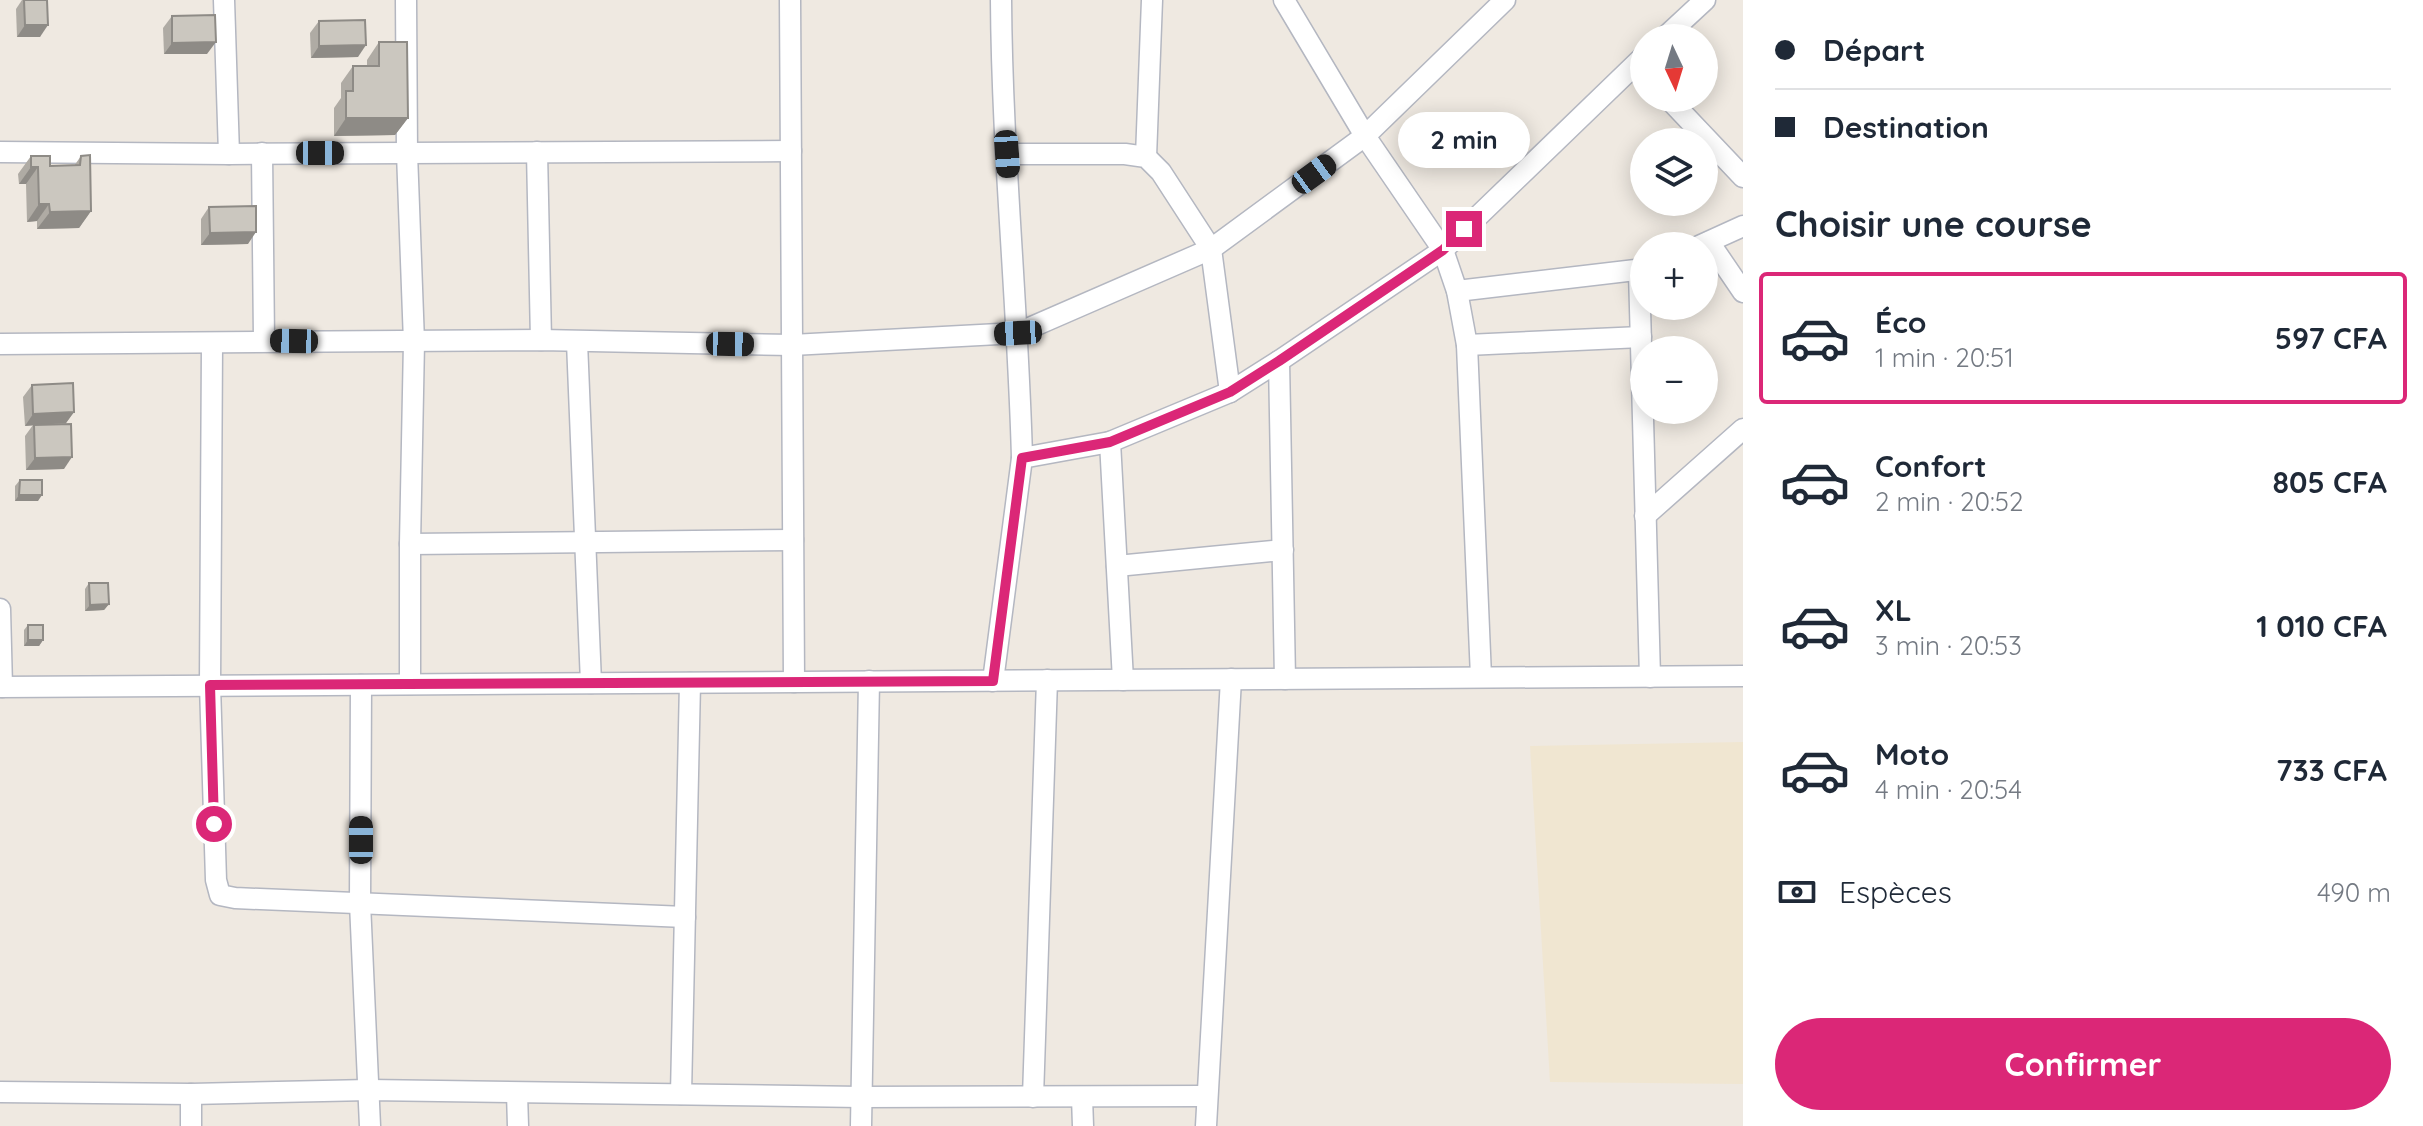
<!DOCTYPE html>
<html lang="fr">
<meta charset="utf-8">
<style>
body{margin:0;font-family:Quicksand,sans-serif;background:#f6f6f7;color:#1f2937;height:100vh;display:flex;flex-direction:column;font-size:30px;white-space:nowrap}
*{box-sizing:border-box;margin:0}
p{font-size:26px;color:#747a83}
.icon{flex:none;width:44px;height:44px;fill:none;stroke:currentColor;stroke-width:2;stroke-linecap:round;stroke-linejoin:round}
.map{position:relative;flex:1;overflow:hidden}
.sheet{display:flex;flex-direction:column;background:#fff;width:680px}
.sheet>*{flex:none}
.banner{display:grid;align-content:center;height:176px;padding:0 32px;background:#fff}
.needle{width:52px;rotate:176deg}
.buttons{position:absolute;left:1630px;top:24px;display:grid;gap:16px}
.buttons a{display:grid;place-items:center;width:88px;height:88px;border-radius:50%;background:#fff;box-shadow:0 4px 20px #0003;font-size:40px}
.end{position:absolute;width:36px;height:36px;margin:-18px;border:10px solid #db2777;background:#fff;box-shadow:0 0 0 4px #fff}
.from{border-radius:50%}
.bubble{position:absolute;height:56px;border-radius:28px;background:#fff;box-shadow:0 4px 20px #0003;font-size:26px;font-weight:800;line-height:56px;text-align:center}
.car{position:absolute;width:24px;height:48px;margin:-24px -12px;border-radius:10px;box-shadow:0 0 6px 2px #0007;background:linear-gradient(#222 24%,#8ab4d8 0 40%,#222 0 76%,#8ab4d8 0 86%,#222 0)}
.banner b{display:flex;align-items:center;gap:28px;height:76px;font-size:30px}
.banner b+b{border-top:2px solid #e0e1e3}
.banner i{width:20px;height:20px;background:#1f2937}
ul{padding:0;list-style:none}
li{display:flex;align-items:center;gap:24px;height:132px;margin:0 16px 12px;padding:0 16px;border:4px solid transparent;border-radius:8px}
li div{flex:1}
li b{display:block;font-size:30px}
li em{font-style:normal;font-weight:800}
li.selected{border-color:#db2777}
li>.icon{width:72px;height:72px;stroke-width:1.5}
h2{padding:0 32px;font-size:36px;line-height:96px}
.pay{display:flex;align-items:center;gap:20px;height:88px;padding:0 32px;font-size:30px}
.pay p{margin-inline-start:auto}
.action{display:flex;gap:16px;margin-top:auto;padding:16px 32px}
.action a{flex:1;height:92px;border-radius:48px;background:#db2777;color:#fff;font-size:32px;font-weight:800;line-height:92px;text-align:center}
main{display:flex;flex:1;min-height:0}
.map>svg:first-child{display:block}
.education{fill:#f0e6d1}
.lines{fill:none;stroke-linecap:round;stroke-linejoin:round}
.street-casing{stroke:#b4b7c1;stroke-width:23}
.street{stroke:#fff;stroke-width:20}
.wall{fill:#afaba4}
.shaded-wall{fill:#8e8b86}
.building{fill:#cbc7bf;stroke:#8e8b86;stroke-width:2}
.route{stroke:#db2777;stroke-width:10}
</style>
<main>
<div class="map">
<svg width="1743" height="1126" viewBox="0 0 1743 1126">
<rect width="100%" height="100%" fill="#efe9e1"/>
<!-- education -->
<path class="education" d="M 1743,742 L 1743,1084 L 1550,1082 L 1530,746 Z"/>
<g class="lines">
<!-- street casing -->
<g class="street-casing">
<g id="street">
<path d="M 224,0 L 229,154"/>
<path d="M 406,0 L 407,153 L 414,342 L 410,544 L 410,684"/>
<path d="M 790,0 L 794,682"/>
<path d="M 1001,0 C 1002,153 1018,305 1022,458"/>
<path d="M 1284,0 L 1365,136 L 1443,250 L 1457,291 L 1467,345 L 1481,677"/>
<path d="M 1664,38 L 1705,0"/>
<path d="M 1668,98 L 1743,177"/>
<path d="M 0,152 L 229,154 L 791,151"/>
<path d="M 537,152 L 541,340"/>
<path d="M 262,153 L 264,340"/>
<path d="M 1007,154 L 1125,154 L 1146,157 L 1161,172 L 1211,249 L 1230,392"/>
<path d="M 1146,157 L 1152,0"/>
<path d="M 1709,242 L 1743,292"/>
<path d="M 1699,246 L 1743,226"/>
<path d="M 1639,271 L 1650,677"/>
<path d="M 1457,291 L 1644,269"/>
<path d="M 577,342 L 591,683"/>
<path d="M 0,344 L 541,340 L 792,345 L 1018,333 L 1211,249 L 1365,136 L 1505,0"/>
<path d="M 212,344 L 210,685 L 216,880 L 220,895 L 235,898 L 685,917"/>
<path d="M 1467,345 L 1641,337"/>
<path d="M 1279,361 L 1285,679"/>
<path d="M 1110,442 L 1123,680"/>
<path d="M 1645,516 L 1743,429"/>
<path d="M 410,544 L 793,540"/>
<path d="M 1117,566 L 1283,550"/>
<path d="M 0,609 L 2,687"/>
<path d="M 993,681 L 1022,458 L 1110,442 L 1230,392 L 1279,361 L 1443,250 L 1644,56"/>
<path d="M 361,685 L 360,903 L 370,1126"/>
<path d="M 0,687 L 1743,676"/>
<path d="M 0,1092 L 191,1094 L 369,1090 L 861,1097 L 1207,1096"/>
<path d="M 517,1093 L 518,1126"/>
<path d="M 191,1094 L 191,1126"/>
<path d="M 681,1094 L 690,683"/>
<path d="M 1033,1097 L 1047,680"/>
<path d="M 1082,1097 L 1083,1126"/>
<path d="M 861,1126 L 869,681"/>
<path d="M 1206,1126 L 1231,679"/>
</g>
</g>
<!-- street -->
<use href="#street" class="street"/>
</g>
<!-- wall -->
<g class="wall">
<path d="M 22,0 L 47,0 L 40,37 L 17,37 L 16,9 Z"/>
<path d="M 172,16 L 207,54 L 164,54 L 163,28 Z"/>
<path d="M 319,21 L 358,57 L 311,58 L 310,33 Z"/>
<path d="M 379,42 L 408,118 L 395,135 L 334,136 L 334,108 L 341,98 L 341,83 L 353,66 L 367,66 L 367,60 Z"/>
<path d="M 31,156 L 50,166 L 74,166 L 81,156 L 91,211 L 79,228 L 37,229 L 37,221 L 27,222 L 26,184 L 19,184 L 18,174 Z"/>
<path d="M 209,207 L 248,244 L 201,245 L 201,219 Z"/>
<path d="M 32,385 L 74,412 L 66,423 L 64,469 L 26,470 L 25,436 L 33,425 L 25,426 L 23,397 Z"/>
<path d="M 20,480 L 38,501 L 15,501 L 15,486 Z"/>
<path d="M 89,583 L 109,604 L 104,610 L 85,611 L 85,589 Z"/>
<path d="M 28,625 L 43,640 L 39,646 L 24,646 L 24,630 Z"/>
</g>
<!-- shaded-wall -->
<g class="shaded-wall">
<path d="M 25,25 L 48,25 L 40,37 L 17,37 Z"/>
<path d="M 216,42 L 207,54 L 164,54 L 172,43 Z"/>
<path d="M 366,45 L 358,57 L 311,58 L 319,46 Z"/>
<path d="M 346,118 L 408,118 L 395,135 L 334,136 Z"/>
<path d="M 31,167 L 38,167 L 26,184 L 19,184 Z"/>
<path d="M 39,204 L 49,204 L 37,221 L 27,222 Z"/>
<path d="M 91,211 L 79,228 L 37,229 L 50,212 Z"/>
<path d="M 256,232 L 248,244 L 201,245 L 210,233 Z"/>
<path d="M 74,412 L 66,423 L 25,426 L 33,414 Z"/>
<path d="M 72,457 L 64,469 L 26,470 L 35,458 Z"/>
<path d="M 19,495 L 42,495 L 38,501 L 15,501 Z"/>
<path d="M 109,604 L 104,610 L 85,611 L 90,605 Z"/>
<path d="M 28,640 L 43,640 L 39,646 L 24,646 Z"/>
</g>
<!-- building -->
<g class="building">
<path d="M 24,0 L 47,0 L 48,25 L 25,25 Z"/>
<path d="M 215,15 L 216,42 L 172,43 L 172,16 Z"/>
<path d="M 365,20 L 366,45 L 319,46 L 319,21 Z"/>
<path d="M 379,42 L 407,42 L 408,118 L 346,118 L 346,91 L 353,91 L 353,66 L 379,66 Z"/>
<path d="M 90,155 L 91,211 L 50,212 L 49,204 L 39,204 L 38,167 L 31,167 L 31,156 L 50,156 L 50,166 L 80,165 L 81,156 Z"/>
<path d="M 256,206 L 256,232 L 210,233 L 209,207 Z"/>
<path d="M 73,383 L 74,412 L 33,414 L 32,385 Z"/>
<path d="M 71,424 L 72,457 L 35,458 L 34,425 Z"/>
<path d="M 20,480 L 42,480 L 42,495 L 19,495 Z"/>
<path d="M 89,583 L 108,583 L 109,604 L 90,605 Z"/>
<rect x="28" y="625" width="15" height="15"/>
</g>
<g class="lines">
<!-- route -->
<path class="route" d="M 214,824 L 210,685 L 993,681 L 1022,458 L 1110,442 L 1230,392 L 1279,361 L 1443,250 L 1464,229"/>
</g>
</svg>
<div class="buttons">
<a><svg class="needle" viewBox="-14 -14 28 28"><path d="M0-13l5 13h-10z" fill="#e53935"/><path d="M0 13l5-13h-10z" fill="#747a83"/></svg></a>
<a><svg class="icon" aria-label="layers" viewBox="0 0 24 24"><path d="M12 4l9 5-9 5-9-5zM3 14l9 5 9-5"/></svg></a>
<a>+</a>
<a>−</a>
</div>
<i class="end from" style="left:214px;top:824px"></i>
<i class="end" style="left:1464px;top:229px"></i>
<div class="bubble" style="left:1398px;top:112px;width:132px">2 min</div>
<i class="car" style="left:320px;top:153px;rotate:90deg"></i>
<i class="car" style="left:1007px;top:154px;rotate:176deg"></i>
<i class="car" style="left:1314px;top:174px;rotate:54deg"></i>
<i class="car" style="left:1018px;top:333px;rotate:267deg"></i>
<i class="car" style="left:294px;top:341px;rotate:271deg"></i>
<i class="car" style="left:730px;top:344px;rotate:91deg"></i>
<i class="car" style="left:361px;top:840px;rotate:0deg"></i>
</div>
<section class="sheet">
<div class="banner">
<b><i class="from"></i>Départ</b>
<b><i></i>Destination</b>
</div>
<h2>Choisir une course</h2>
<ul>
<li class="selected"><svg class="icon" aria-label="car" viewBox="0 0 24 24"><path d="M5 17H2v-5l4-1 3-4h7l3 4 3 1v5h-3M9 17h6M6 11h13"/><circle cx="7" cy="17" r="2"/><circle cx="17" cy="17" r="2"/></svg><div><b>Éco</b><p>1 min · 20:51</p></div><em>597 CFA</em></li>
<li><svg class="icon" aria-label="car" viewBox="0 0 24 24"><path d="M5 17H2v-5l4-1 3-4h7l3 4 3 1v5h-3M9 17h6M6 11h13"/><circle cx="7" cy="17" r="2"/><circle cx="17" cy="17" r="2"/></svg><div><b>Confort</b><p>2 min · 20:52</p></div><em>805 CFA</em></li>
<li><svg class="icon" aria-label="car" viewBox="0 0 24 24"><path d="M5 17H2v-5l4-1 3-4h7l3 4 3 1v5h-3M9 17h6M6 11h13"/><circle cx="7" cy="17" r="2"/><circle cx="17" cy="17" r="2"/></svg><div><b>XL</b><p>3 min · 20:53</p></div><em>1 010 CFA</em></li>
<li><svg class="icon" aria-label="car" viewBox="0 0 24 24"><path d="M5 17H2v-5l4-1 3-4h7l3 4 3 1v5h-3M9 17h6M6 11h13"/><circle cx="7" cy="17" r="2"/><circle cx="17" cy="17" r="2"/></svg><div><b>Moto</b><p>4 min · 20:54</p></div><em>733 CFA</em></li>
</ul>
<div class="pay"><svg class="icon" aria-label="cash" viewBox="0 0 24 24"><path d="M3 7h18v10H3z"/><circle cx="12" cy="12" r="2"/></svg>Espèces<p>490 m</p></div>
<div class="action"><a>Confirmer</a></div>
</section>
</main>
